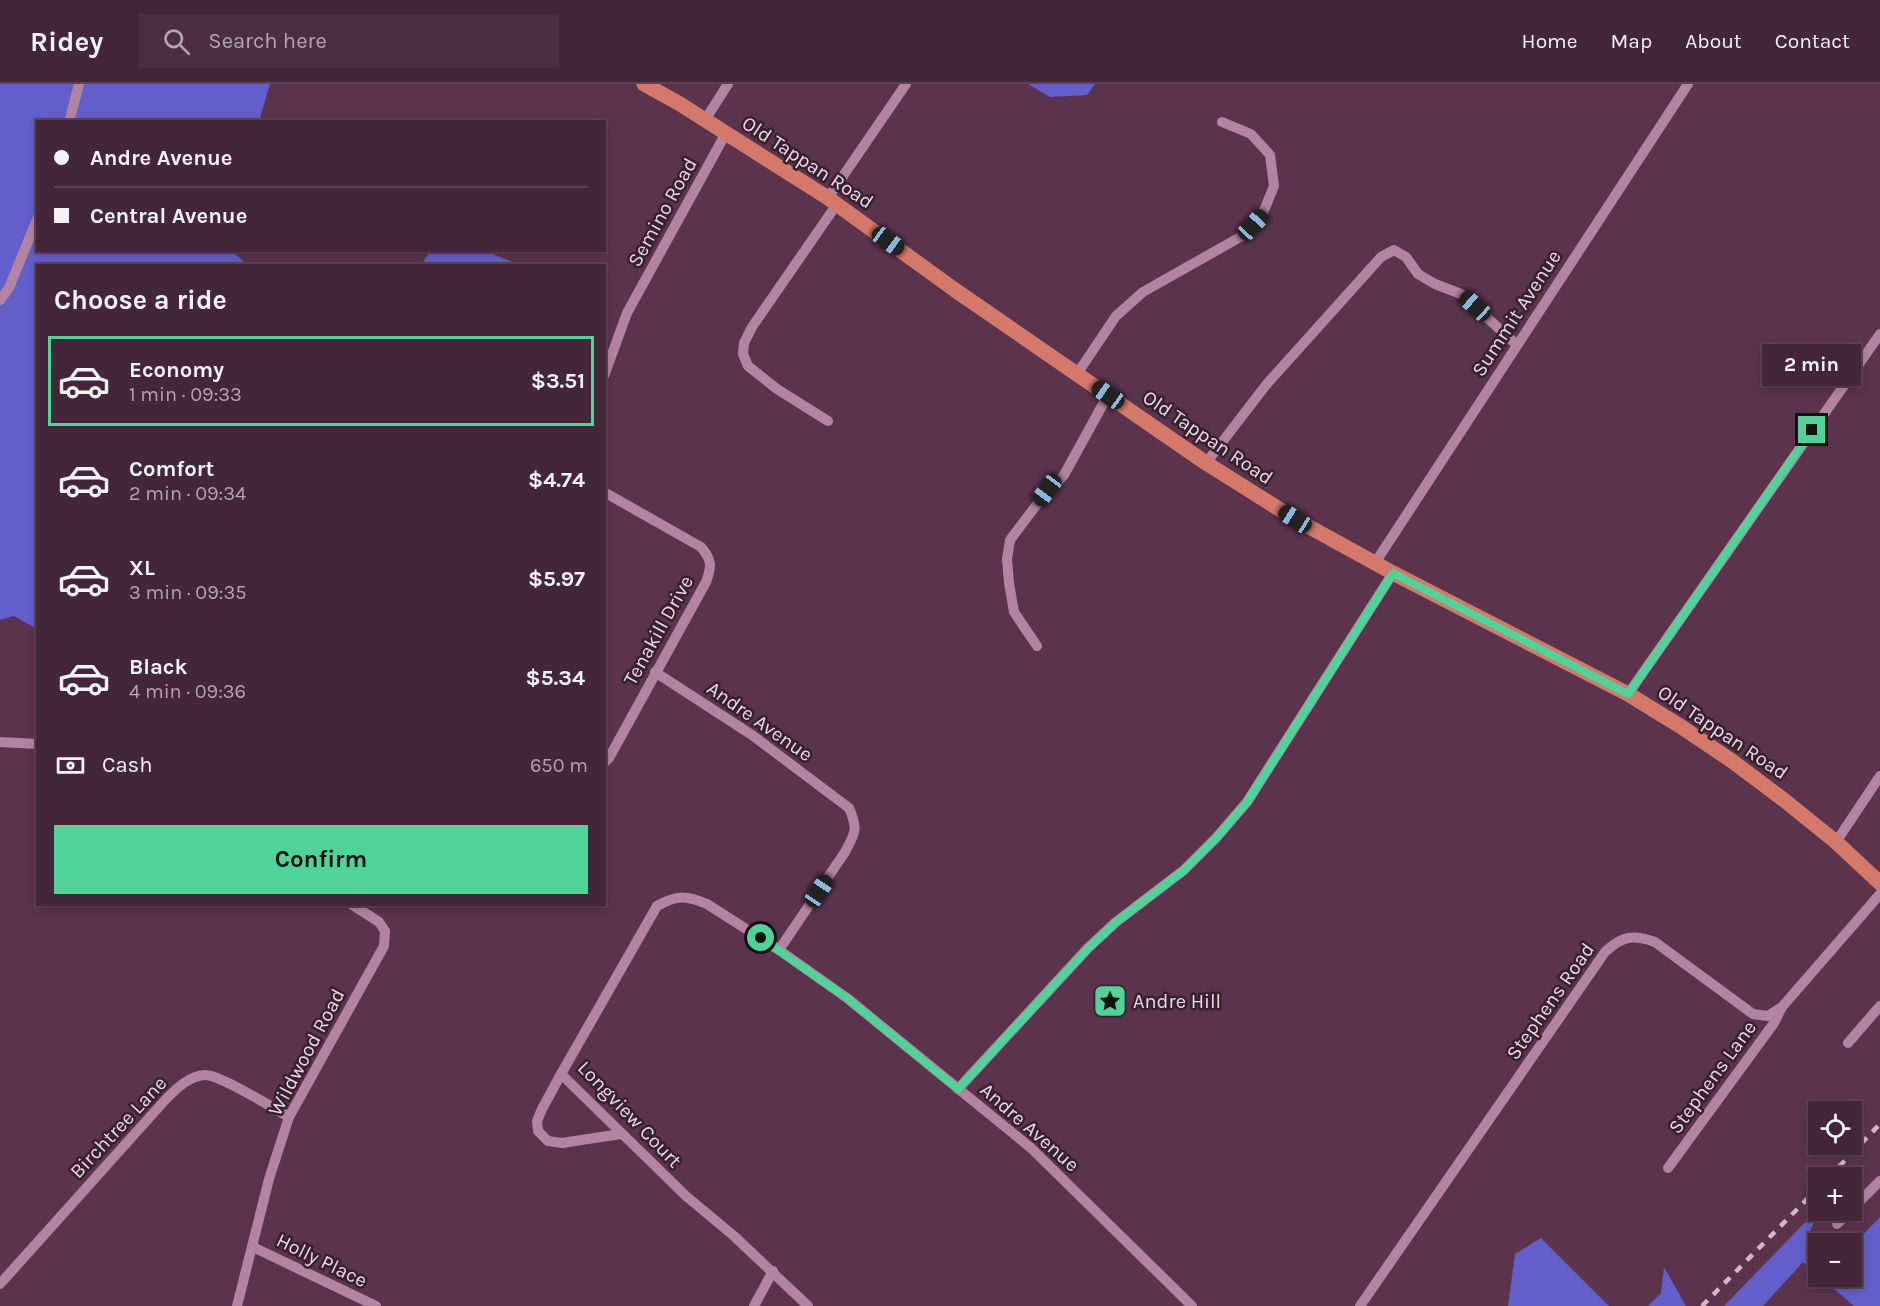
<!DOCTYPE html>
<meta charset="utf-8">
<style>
body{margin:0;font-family:Karla,sans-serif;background:#4b2e42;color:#f1f3f6;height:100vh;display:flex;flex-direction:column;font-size:22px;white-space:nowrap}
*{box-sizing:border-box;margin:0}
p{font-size:20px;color:#afa5af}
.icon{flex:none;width:33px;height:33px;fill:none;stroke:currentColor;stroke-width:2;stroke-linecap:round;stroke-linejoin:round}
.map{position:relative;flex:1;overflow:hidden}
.panel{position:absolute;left:36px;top:180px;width:570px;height:642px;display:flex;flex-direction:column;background:#44263a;border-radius:0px;box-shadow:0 3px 9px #0003,0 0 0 2px #5c4354}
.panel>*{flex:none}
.hud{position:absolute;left:36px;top:36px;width:570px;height:132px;border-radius:0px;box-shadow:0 3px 9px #0003,0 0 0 2px #5c4354;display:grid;align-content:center;height:132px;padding:0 18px;background:#44263a}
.buttons{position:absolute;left:1808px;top:1017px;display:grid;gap:12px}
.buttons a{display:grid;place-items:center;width:54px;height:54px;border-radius:0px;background:#44263a;box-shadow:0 3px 9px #0003,0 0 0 2px #5c4354;font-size:30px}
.end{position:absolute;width:27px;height:27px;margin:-14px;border:8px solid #4fd399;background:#111;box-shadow:0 0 0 3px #111}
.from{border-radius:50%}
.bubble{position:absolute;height:42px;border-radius:0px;background:#44263a;box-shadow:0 3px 9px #0003,0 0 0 2px #5c4354;font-size:20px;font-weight:700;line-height:42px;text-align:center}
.car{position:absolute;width:18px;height:36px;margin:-18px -9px;border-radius:8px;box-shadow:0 0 4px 2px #0007;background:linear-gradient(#222 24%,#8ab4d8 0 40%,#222 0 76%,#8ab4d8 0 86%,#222 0)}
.hud b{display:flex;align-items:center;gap:21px;height:57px;font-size:22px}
.hud b+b{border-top:2px solid #5c4354}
.hud i{width:15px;height:15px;background:#f1f3f6}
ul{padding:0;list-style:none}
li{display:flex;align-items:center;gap:18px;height:90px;margin:0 12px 9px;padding:0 6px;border:3px solid transparent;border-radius:0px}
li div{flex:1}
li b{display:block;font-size:22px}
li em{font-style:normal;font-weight:700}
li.on{border-color:#4fd399}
li>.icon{width:54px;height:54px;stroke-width:1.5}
h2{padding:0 18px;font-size:27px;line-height:72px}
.pay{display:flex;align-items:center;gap:15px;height:66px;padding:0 18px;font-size:22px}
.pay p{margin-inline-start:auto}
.cta{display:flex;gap:12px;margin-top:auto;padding:12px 18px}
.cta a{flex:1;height:69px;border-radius:0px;background:#4fd399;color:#111;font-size:24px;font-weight:700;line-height:69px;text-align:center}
header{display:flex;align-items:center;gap:36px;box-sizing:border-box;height:84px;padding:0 30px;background:#44263a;border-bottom:2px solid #5c4354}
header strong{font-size:28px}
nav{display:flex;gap:33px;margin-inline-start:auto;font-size:21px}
.search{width:420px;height:54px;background:#4b2e42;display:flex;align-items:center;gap:15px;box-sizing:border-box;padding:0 21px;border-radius:0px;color:#afa5af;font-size:22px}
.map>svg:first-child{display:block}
.forest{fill:#625eca}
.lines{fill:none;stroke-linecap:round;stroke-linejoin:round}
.minor{stroke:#b284a1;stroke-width:10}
.major{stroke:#d47969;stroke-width:15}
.rail{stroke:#d4b8c9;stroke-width:4.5;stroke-dasharray:8 8;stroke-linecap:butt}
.route{stroke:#4fd399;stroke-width:8}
.labels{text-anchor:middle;stroke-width:5;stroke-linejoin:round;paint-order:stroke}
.street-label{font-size:20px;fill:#efd6e5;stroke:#35222e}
.poi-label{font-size:20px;fill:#efd6e5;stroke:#35222e;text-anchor:start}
</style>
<header>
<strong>Ridey</strong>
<div class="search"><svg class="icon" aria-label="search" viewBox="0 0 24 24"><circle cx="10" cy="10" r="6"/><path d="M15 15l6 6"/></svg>Search here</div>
<nav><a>Home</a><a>Map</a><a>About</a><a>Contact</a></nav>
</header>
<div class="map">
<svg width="1880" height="1222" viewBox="0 0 1880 1222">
<rect width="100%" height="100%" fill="#5b334d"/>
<!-- forest -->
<g class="forest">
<path d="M 0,0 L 270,0 L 259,37 L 38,38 L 38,166 L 232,167 L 248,181 L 38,182 L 37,545 L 14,532 L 0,536 Z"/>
<path d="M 1028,0 L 1095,0 L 1087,11 L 1050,13 Z"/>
<path d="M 431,166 L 485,167 L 520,181 L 421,181 Z"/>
<path d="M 1818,1125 L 1818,1126 L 1829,1127 L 1818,1131 L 1809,1149 L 1820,1159 L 1818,1160 L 1818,1190 L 1803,1178 L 1763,1222 L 1724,1222 Z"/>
<path d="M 1880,1133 L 1880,1222 L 1854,1222 L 1820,1193 L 1851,1192 L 1851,1163 Z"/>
<path d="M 1541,1154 L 1609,1222 L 1508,1222 L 1515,1170 Z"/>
<path d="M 1664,1183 L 1686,1222 L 1648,1222 L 1661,1209 Z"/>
</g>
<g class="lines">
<!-- minor -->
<g class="minor">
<path d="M 705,36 L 728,0"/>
<path d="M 69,38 L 79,0"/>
<path d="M 828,114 L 906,0"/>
<path d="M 0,216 L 9,204 L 38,133"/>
<path d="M 1077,290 L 1116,232 L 1143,208 L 1242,152 L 1263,129 L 1274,102 L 1270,71 L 1251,50 L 1222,38"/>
<path d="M 604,292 L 627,229 L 726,49"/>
<path d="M 828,337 L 777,305 L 748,282 L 743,270 L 744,259 L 752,243 L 837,120"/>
<path d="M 1206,379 L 1266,301 L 1381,173 L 1394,166 L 1406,173 L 1418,190 L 1435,200 L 1461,210 L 1517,261"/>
<path d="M 604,408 L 701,463 C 712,476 712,482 706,498 L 609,674 L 604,679"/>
<path d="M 1375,479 L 1688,0"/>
<path d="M 1037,562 L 1014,528 L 1009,499 L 1007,475 L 1010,456 L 1047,407 L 1055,401 L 1064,391 L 1108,311"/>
<path d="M 655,588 L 752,651 L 849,724 C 858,744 856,748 845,768 L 779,866"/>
<path d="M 1628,610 L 1880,250"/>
<path d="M 0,658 L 38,660"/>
<path d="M 1836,758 L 1880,692"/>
<path d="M 1848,959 L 1880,922"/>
<path d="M 561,990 L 686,1112 L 734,1152 L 808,1222"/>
<path d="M 958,1005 L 1088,864 L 1116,838 L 1184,786 L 1216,754 L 1247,718 L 1393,489"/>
<path d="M 621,1050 L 562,1059 L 548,1057 L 538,1047 L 537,1037 L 542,1025 L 561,990 L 657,822 C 677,811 686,811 707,820 L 779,866 L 847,914 L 1031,1064 L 1192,1222"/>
<path d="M 1668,1084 L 1774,939 L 1781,925"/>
<path d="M 1851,1126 L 1880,1097"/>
<path d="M 1837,1140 L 1851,1126"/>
<path d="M 253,1163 L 376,1222"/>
<path d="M 0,1200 L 166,1015 C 177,1004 189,992 205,991 C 221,991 273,1024 289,1033"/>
<path d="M 237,1222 L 269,1095 L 289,1033 L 384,862 L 385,847 L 379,838 L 351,820"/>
<path d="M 754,1222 L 773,1187"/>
<path d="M 1360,1222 L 1605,868 C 1622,852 1633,850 1655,858 L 1753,930 L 1768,932 L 1782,923 L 1880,810"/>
</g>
<!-- major -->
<path class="major" d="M 644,0 L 680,20 L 828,114 L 955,206 L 1206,379 L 1295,435 L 1393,489 L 1628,610 L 1680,642 L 1732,677 L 1784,716 L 1836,758 L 1880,799"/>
<!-- rail -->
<g class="rail">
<path d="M 1828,1094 L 1880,1040"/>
<path d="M 1702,1222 L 1818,1104"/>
</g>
</g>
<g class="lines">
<!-- route -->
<path class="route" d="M 761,854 L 847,914 L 958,1005 L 1088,864 L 1116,838 L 1184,786 L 1216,754 L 1247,718 L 1393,489 L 1628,610 L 1812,346"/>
</g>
<!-- icons -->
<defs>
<g id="sight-square" transform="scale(1.725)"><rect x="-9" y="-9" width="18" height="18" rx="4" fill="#4fd399" stroke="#35222e"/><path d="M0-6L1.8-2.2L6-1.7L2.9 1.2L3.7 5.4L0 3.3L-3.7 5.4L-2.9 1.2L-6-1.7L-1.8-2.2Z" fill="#111"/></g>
</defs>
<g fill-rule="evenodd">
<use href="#sight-square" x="1110" y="917"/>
</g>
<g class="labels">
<!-- street labels -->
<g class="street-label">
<text transform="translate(808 78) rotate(33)" y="7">Old Tappan Road</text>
<text transform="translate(662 128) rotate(-61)" y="7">Semino Road</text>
<text transform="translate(1516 229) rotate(-57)" y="7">Summit Avenue</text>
<text transform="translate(1208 353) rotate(34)" y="7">Old Tappan Road</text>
<text transform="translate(658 546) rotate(-61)" y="7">Tenakill Drive</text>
<text transform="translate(760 637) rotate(35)" y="7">Andre Avenue</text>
<text transform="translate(1723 648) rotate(34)" y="7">Old Tappan Road</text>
<text transform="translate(1550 917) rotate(-55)" y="7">Stephens Road</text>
<text transform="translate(306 968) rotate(-62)" y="7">Wildwood Road</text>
<text transform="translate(1712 993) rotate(-54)" y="7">Stephens Lane</text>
<text transform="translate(630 1030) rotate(46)" y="7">Longview Court</text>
<text transform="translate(118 1043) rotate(-47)" y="7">Birchtree Lane</text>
<text transform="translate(1030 1043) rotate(41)" y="7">Andre Avenue</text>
<text transform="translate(322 1176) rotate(26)" y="7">Holly Place</text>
</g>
<!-- poi labels -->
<g class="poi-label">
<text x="1133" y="924">Andre Hill</text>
</g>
</g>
</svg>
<div class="buttons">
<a><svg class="icon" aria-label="locate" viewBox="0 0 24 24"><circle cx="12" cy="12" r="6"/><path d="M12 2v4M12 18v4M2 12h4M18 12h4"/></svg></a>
<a>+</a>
<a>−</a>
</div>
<i class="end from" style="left:761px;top:854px"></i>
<i class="end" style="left:1812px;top:346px"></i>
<div class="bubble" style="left:1762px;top:260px;width:99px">2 min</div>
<i class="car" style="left:1253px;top:141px;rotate:43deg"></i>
<i class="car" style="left:888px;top:157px;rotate:126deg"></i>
<i class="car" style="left:1475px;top:222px;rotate:312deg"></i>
<i class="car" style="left:1108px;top:311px;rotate:305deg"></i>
<i class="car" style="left:1047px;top:406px;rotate:217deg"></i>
<i class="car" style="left:1295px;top:435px;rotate:302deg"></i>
<i class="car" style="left:819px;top:807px;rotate:34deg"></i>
<div class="hud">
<b><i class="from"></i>Andre Avenue</b>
<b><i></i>Central Avenue</b>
</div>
<section class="panel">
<h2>Choose a ride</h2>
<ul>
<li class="on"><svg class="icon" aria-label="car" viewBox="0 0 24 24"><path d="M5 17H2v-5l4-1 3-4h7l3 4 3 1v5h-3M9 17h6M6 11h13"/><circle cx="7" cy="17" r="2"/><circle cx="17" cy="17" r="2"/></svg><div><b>Economy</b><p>1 min · 09:33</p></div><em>$3.51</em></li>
<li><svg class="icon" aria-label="car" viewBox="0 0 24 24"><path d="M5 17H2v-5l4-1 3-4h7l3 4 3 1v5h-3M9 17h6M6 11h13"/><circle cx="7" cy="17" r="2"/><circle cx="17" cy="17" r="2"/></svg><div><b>Comfort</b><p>2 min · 09:34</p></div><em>$4.74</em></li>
<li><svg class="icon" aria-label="car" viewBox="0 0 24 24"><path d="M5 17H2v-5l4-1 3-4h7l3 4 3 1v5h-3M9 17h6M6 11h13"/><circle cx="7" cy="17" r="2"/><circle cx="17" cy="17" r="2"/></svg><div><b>XL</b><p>3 min · 09:35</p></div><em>$5.97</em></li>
<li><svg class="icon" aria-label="car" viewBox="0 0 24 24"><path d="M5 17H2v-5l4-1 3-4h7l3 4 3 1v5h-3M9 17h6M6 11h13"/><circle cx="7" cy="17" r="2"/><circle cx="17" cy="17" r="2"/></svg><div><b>Black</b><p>4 min · 09:36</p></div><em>$5.34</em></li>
</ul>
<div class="pay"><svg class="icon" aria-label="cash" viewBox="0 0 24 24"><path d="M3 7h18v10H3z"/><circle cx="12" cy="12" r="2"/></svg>Cash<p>650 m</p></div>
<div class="cta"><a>Confirm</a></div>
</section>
</div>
